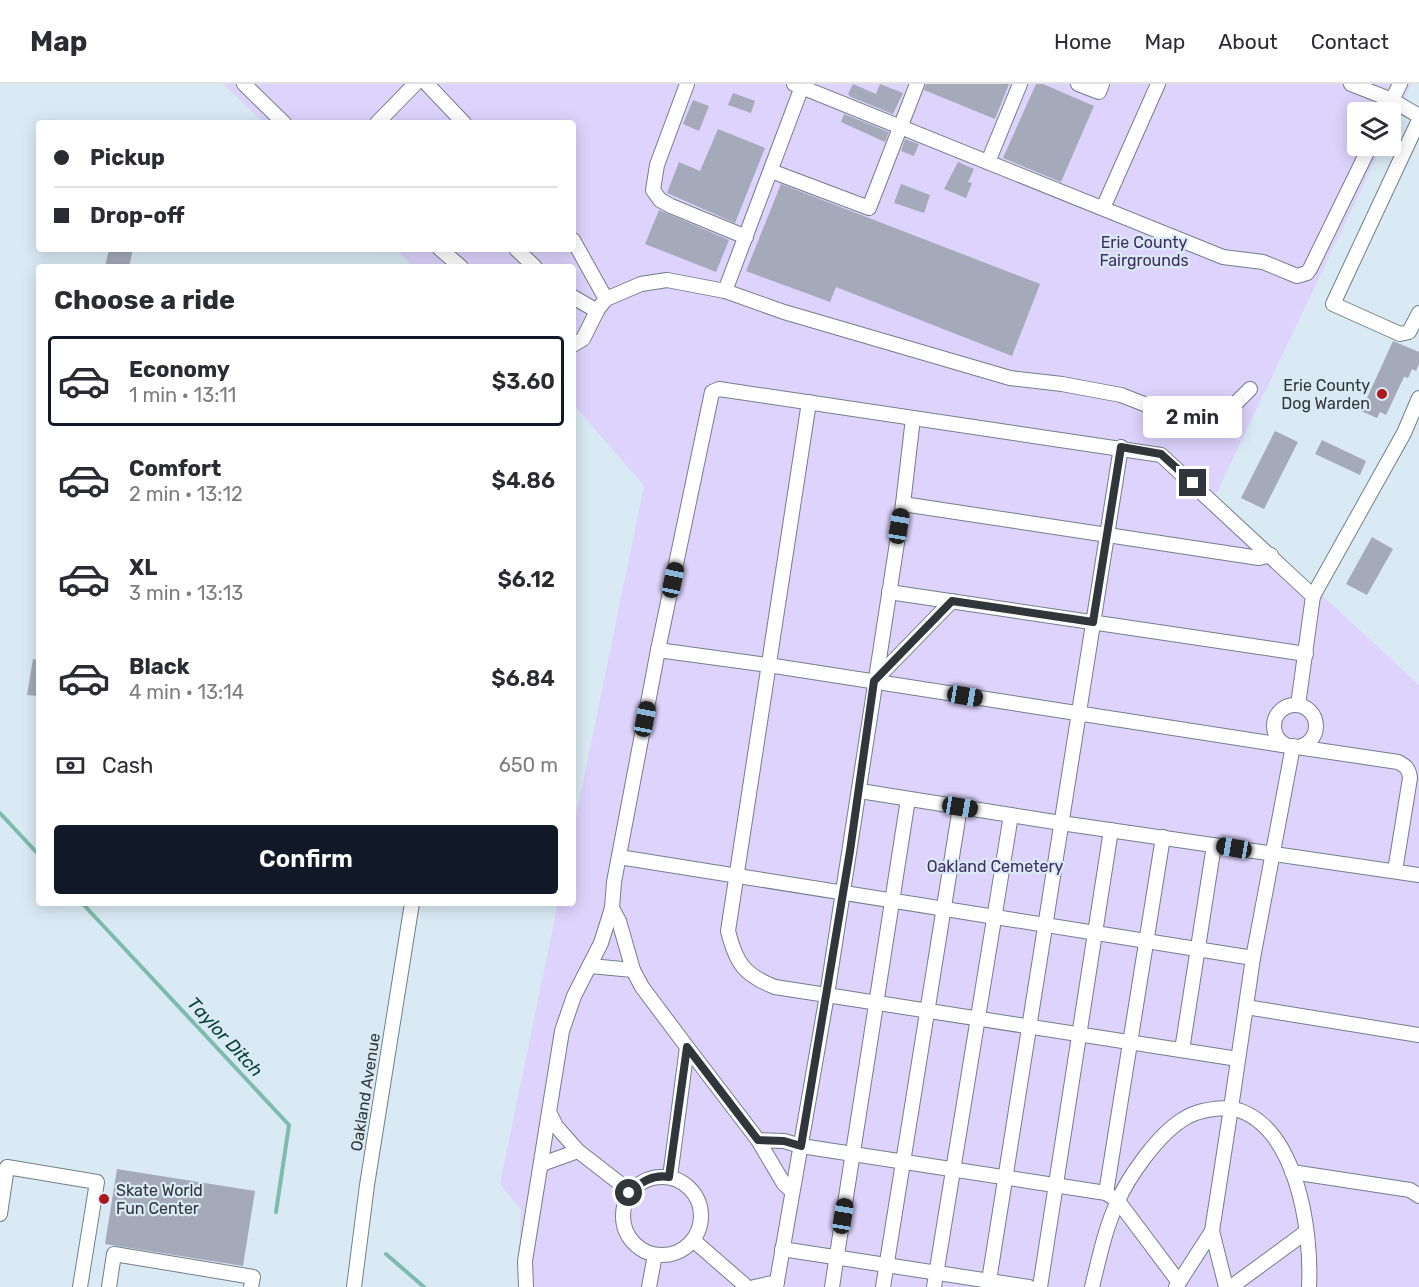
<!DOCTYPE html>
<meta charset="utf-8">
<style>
body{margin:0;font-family:Rubik,sans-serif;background:#f2f2f3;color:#2b2b33;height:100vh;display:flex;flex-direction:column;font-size:22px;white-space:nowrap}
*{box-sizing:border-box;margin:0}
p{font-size:20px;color:#7c7c81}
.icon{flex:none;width:33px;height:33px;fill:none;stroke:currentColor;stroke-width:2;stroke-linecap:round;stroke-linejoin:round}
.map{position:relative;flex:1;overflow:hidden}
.details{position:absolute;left:36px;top:180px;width:540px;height:642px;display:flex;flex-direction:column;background:#fff;border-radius:6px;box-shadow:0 3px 15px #0003}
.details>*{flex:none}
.banner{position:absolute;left:36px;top:36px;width:540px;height:132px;border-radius:6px;box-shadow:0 3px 15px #0003;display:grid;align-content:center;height:132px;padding:0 18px;background:#fff}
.buttons{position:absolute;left:1347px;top:18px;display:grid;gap:12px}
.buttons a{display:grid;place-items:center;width:54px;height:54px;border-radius:6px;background:#fff;box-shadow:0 3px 15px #0003;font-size:30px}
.end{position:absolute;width:27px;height:27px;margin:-14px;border:8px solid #30363a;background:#fff;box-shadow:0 0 0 3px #fff}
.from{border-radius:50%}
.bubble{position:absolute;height:42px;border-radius:6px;background:#fff;box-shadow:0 3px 15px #0003;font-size:20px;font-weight:600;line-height:42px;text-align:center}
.car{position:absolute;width:18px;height:36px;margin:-18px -9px;border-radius:8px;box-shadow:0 0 4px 2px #0007;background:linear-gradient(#222 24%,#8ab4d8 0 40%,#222 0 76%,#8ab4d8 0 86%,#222 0)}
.banner b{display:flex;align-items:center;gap:21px;height:57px;font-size:22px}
.banner b+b{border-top:2px solid #e1e1e2}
.banner i{width:15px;height:15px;background:#2b2b33}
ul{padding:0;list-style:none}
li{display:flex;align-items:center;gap:18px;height:90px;margin:0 12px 9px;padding:0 6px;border:3px solid transparent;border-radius:6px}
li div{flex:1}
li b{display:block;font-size:22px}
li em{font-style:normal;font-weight:600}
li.current{border-color:#111827}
li>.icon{width:54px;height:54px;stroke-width:1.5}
h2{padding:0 18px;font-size:27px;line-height:72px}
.pay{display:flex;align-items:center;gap:15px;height:66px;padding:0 18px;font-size:22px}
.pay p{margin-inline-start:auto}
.cta{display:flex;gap:12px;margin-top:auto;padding:12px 18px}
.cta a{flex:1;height:69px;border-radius:6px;background:#111827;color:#fff;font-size:24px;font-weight:600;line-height:69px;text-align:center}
header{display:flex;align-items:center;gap:36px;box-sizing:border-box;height:84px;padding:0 30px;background:#fff;border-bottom:2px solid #e1e1e2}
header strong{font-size:28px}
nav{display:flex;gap:33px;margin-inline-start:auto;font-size:21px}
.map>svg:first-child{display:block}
.green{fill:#ddd3fc}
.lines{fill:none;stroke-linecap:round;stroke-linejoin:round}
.stream{stroke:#7ebbac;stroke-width:4}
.building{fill:#a4aab9}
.minor-casing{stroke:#717f89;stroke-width:16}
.minor{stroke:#fff;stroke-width:14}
.route{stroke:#30363a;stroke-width:8}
.poi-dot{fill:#ab171d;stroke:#daeaf4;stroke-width:2}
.labels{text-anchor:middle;stroke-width:4.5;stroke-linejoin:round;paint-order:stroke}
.park-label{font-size:16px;fill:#3f2c65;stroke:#daeaf4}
.poi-label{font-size:16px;fill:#30363a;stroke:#daeaf4;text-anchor:end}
.street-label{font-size:16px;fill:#30363a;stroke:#daeaf4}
.water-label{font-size:18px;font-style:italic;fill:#023d33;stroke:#daeaf4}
</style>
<header>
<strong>Map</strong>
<nav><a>Home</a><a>Map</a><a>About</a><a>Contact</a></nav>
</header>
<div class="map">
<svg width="1419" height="1203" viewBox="0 0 1419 1203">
<rect width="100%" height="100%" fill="#daeaf4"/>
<!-- green -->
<path class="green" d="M 223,0 L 1411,0 L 1391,44 L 1390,28 L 1358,28 L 1358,62 L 1382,62 L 1215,412 L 1419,601 L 1419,1203 L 518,1203 L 521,1126 L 500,1100 L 558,819 L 573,819 L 573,747 L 644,402 L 573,320 L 573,183 L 414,183 L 395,165 L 573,165 L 573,39 L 264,39 Z"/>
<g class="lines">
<!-- stream -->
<g class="stream">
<path d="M 0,729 L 39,771"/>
<path d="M 82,819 L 289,1041 L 276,1128"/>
<path d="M 386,1170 L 424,1203"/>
</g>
</g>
<!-- building -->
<g class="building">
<path d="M 853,0 L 876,10 L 880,0 L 903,9 L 893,30 L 851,13 L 848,10 Z"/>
<path d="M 926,0 L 1009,0 L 995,35 L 924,6 Z"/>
<path d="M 1036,0 L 1043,0 L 1094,22 L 1061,98 L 1003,74 Z"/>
<path d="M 733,9 L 755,17 L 751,29 L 728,21 Z"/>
<path d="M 693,16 L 709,22 L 699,47 L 683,40 Z"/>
<path d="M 844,30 L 889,48 L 885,58 L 841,38 Z"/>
<path d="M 718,45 L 765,64 L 735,139 L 667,109 L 679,78 L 700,87 Z"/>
<path d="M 905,55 L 919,60 L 914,72 L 901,67 Z"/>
<path d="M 958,78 L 974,85 L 968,98 L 972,99 L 966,114 L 944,105 Z"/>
<path d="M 781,100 L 1040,200 L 1012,272 L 836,203 L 830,218 L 746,187 Z"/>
<path d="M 901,100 L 930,111 L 924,129 L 894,119 Z"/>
<path d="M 659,126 L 729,156 L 716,188 L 645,160 Z"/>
<path d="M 109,165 L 133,165 L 129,183 L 105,183 Z"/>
<path d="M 1393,257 L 1419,268 L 1419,280 L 1416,287 L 1412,285 L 1408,294 L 1404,293 L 1386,331 L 1380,328 L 1377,334 L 1361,327 Z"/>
<path d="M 1275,347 L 1298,358 L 1264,425 L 1241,414 Z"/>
<path d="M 1322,356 L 1366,377 L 1360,391 L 1315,370 Z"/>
<path d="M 1372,453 L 1393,465 L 1367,511 L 1346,500 Z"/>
<path d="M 33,575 L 39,576 L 39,612 L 27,611 Z"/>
<path d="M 117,1085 L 255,1107 L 243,1182 L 105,1160 Z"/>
</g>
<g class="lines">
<!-- minor casing -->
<g class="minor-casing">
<g id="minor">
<path d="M 244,0 L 284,39"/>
<path d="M 427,0 L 464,39"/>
<path d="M 687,0 L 657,81 L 653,106 L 660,116 L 671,122 L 746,153"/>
<path d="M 794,0 L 1223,173 L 1263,178 L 1297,192 L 1307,189 L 1310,185 L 1370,62"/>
<path d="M 1078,0 L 1099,8 L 1102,0"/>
<path d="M 1351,0 L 1392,16 L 1419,32"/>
<path d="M 1386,28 L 1400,0"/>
<path d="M 1419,36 L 1333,220 L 1400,250 L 1409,248 L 1419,229"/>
<path d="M 377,39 L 415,0"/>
<path d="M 988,78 L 1020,0"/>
<path d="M 771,87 L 869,124 L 917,0"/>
<path d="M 1103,124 L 1158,0"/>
<path d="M 573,156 L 606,215"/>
<path d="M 440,165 L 461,183"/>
<path d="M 516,165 L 535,183"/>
<path d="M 725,207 L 803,0"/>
<path d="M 573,213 L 597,227"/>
<path d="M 573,261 L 583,255 L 598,225 L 606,215 L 641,200 L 667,196 L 725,207 L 784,228 L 1010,294 L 1062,300 L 1121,311 L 1175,332 L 1208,338 L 1219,336 L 1250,305"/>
<path d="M 809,318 L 728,847 C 736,879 744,891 775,903 L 1238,975"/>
<path d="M 903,420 L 1259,474 L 1271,471"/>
<path d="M 889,508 L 1306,570"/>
<path d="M 1313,512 L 1404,349 L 1419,314"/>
<path d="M 658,566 L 768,581 L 1289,662"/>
<path d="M 874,597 L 952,517"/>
<circle cx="1295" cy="642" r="21"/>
<path d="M 1297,663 L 1398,678 C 1406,682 1409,685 1410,694 L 1395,787"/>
<path d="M 860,707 L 1061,739 L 1419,791"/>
<path d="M 619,773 L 1253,874"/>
<path d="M 612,824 L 619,837 L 633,886"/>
<path d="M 590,882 L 633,886 L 642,903 L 687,963 L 670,1093"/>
<path d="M 1246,923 L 1419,951"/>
<path d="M 687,963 L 758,1056 L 784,1100 L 792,1107"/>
<path d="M 1182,966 L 1214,761"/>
<path d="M 549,1028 L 556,1042 L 578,1067"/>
<path d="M 758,1056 L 784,1057 L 801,1062 L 1106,1109 L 1118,1117 L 1178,1197"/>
<path d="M 542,1080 L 578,1067 L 631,1108"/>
<path d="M 1292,1088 L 1410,1106 L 1419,1112"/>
<circle cx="662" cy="1132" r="39"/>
<path d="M 1106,1109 L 1163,753"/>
<path d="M 0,1130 L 7,1083 L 97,1098 L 80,1203"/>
<path d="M 1212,1147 L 1226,1203"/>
<path d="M 693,1156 L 747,1203"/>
<path d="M 782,1165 L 1029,1203"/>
<path d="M 109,1203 L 114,1170 L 253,1193 L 251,1203"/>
<path d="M 354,1203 L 367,1101 L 412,819"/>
<path d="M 526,1203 L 525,1177 L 562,947 L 574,912 L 601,859 L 612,824 L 614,798 L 658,566 L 712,308 L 719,305 L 1161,371 L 1313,512 L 1298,621"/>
<path d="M 649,1203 L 655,1171"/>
<path d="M 754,1203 L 777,1198"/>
<path d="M 776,1203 L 827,911 L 903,420 L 913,334"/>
<path d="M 832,1203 L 908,715"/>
<path d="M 883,1203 L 960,723"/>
<path d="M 934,1203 L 1011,731"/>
<path d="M 988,1203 L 1121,363"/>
<path d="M 1040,1203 L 1111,746"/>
<path d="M 1092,1203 C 1099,1175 1105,1145 1117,1119 C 1128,1093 1158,1051 1182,1036 C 1196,1026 1214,1024 1231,1024 L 1253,874 L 1293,662"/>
<path d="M 1176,1203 L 1212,1147 L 1231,1024 C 1297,1038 1312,1147 1309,1203"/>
<path d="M 1231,1203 L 1306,1148"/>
</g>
</g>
<!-- minor -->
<use href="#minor" class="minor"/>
</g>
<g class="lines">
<!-- route -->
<path class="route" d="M 629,1109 C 641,1098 653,1090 669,1093 L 687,963 L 758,1056 L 784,1057 L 801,1062 L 850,767 L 874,597 L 952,517 L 1093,538 L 1121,363 L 1161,370 L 1193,399"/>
</g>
<!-- markers -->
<g class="poi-dot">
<circle cx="1382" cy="310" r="6"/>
<circle cx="104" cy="1115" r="6"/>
</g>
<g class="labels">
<!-- park labels -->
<g class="park-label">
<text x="1144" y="164">Erie County<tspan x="1144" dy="18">Fairgrounds</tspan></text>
<text x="995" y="788">Oakland Cemetery</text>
</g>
<!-- poi labels -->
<g class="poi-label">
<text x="1370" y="307">Erie County<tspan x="1370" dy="18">Dog Warden</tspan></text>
<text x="116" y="1112" text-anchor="start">Skate World<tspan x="116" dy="18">Fun Center</tspan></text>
</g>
<!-- street labels -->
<g class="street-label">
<text transform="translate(365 1008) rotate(-81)" y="6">Oakland Avenue</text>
</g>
<!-- water labels -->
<g class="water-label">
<text transform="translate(225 953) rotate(47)" y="6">Taylor Ditch</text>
</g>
</g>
</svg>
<div class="buttons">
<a><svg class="icon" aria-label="layers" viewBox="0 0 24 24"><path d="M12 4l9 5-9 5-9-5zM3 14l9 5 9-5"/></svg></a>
</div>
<i class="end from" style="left:629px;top:1109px"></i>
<i class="end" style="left:1193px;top:399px"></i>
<div class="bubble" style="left:1143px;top:312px;width:99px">2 min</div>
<i class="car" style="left:899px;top:442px;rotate:9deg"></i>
<i class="car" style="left:673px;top:496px;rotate:12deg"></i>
<i class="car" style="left:965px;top:612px;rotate:99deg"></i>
<i class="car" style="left:645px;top:635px;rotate:11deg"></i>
<i class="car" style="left:960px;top:723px;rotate:99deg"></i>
<i class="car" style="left:1234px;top:764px;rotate:280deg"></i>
<i class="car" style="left:843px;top:1132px;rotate:9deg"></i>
<div class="banner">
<b><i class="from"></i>Pickup</b>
<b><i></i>Drop-off</b>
</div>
<section class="details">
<h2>Choose a ride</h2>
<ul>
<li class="current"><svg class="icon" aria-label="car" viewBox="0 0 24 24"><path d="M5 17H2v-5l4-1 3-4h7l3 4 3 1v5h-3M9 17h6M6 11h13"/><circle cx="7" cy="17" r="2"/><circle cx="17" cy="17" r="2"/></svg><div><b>Economy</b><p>1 min · 13:11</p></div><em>$3.60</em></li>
<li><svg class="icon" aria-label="car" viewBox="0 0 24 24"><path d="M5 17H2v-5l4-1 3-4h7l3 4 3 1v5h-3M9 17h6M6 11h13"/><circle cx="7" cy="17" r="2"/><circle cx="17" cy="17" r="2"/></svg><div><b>Comfort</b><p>2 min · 13:12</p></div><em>$4.86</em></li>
<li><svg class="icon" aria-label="car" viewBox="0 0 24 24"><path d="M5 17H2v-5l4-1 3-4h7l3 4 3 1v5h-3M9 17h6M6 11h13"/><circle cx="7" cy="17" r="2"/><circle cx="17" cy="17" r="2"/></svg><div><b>XL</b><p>3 min · 13:13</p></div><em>$6.12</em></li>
<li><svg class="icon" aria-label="car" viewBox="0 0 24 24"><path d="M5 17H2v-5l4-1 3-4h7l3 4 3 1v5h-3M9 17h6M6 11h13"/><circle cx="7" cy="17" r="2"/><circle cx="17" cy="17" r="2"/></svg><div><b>Black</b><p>4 min · 13:14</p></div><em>$6.84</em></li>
</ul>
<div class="pay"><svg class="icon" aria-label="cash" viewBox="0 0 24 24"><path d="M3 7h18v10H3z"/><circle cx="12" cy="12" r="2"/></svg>Cash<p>650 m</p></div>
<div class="cta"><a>Confirm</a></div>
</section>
</div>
